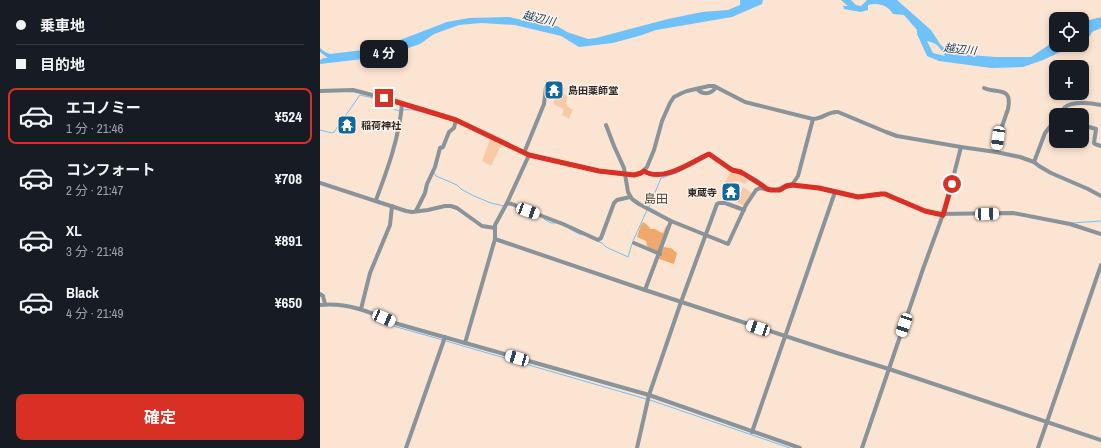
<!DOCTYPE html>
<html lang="ja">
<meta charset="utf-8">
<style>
body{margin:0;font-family:"Archivo Narrow","Noto Sans JP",sans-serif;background:#242831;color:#f1f3f6;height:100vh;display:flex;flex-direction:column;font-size:15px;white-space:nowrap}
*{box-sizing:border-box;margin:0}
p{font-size:13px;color:#9ea1a6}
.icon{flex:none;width:22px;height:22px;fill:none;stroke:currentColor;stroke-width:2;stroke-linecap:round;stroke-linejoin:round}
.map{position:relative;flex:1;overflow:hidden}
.panel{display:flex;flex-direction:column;background:#171b24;width:320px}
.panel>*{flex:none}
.top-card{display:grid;align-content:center;height:88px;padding:0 16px;background:#171b24}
.controls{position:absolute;left:729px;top:12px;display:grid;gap:8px}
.controls a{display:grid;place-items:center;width:40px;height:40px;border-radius:8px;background:#171b24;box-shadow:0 2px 6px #0003;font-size:20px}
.end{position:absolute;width:18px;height:18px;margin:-9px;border:5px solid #d93025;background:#fff;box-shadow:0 0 0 2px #fff}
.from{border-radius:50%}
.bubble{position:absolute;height:28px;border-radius:8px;background:#171b24;box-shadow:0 2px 6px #0003;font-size:13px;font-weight:700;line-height:28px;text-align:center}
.car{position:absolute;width:12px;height:24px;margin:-12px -6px;border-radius:5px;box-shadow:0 0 3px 1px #0007;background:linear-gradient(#fff 24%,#345 0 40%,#fff 0 76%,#345 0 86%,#fff 0)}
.top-card b{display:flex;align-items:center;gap:14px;height:38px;font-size:15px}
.top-card b+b{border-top:1px solid #363941}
.top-card i{width:10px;height:10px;background:#f1f3f6}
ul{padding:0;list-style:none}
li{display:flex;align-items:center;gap:12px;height:56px;margin:0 8px 6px;padding:0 8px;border:2px solid transparent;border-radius:8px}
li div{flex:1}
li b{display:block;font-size:15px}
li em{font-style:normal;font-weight:700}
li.active{border-color:#d93025}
li>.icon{width:36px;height:36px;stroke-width:1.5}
.action{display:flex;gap:8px;margin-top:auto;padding:8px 16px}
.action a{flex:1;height:46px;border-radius:8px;background:#d93025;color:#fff;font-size:16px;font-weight:700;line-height:46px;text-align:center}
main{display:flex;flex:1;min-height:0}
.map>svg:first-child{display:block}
.green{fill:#f8caa6}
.forest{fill:#f1a86d}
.water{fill:#6ec1f9;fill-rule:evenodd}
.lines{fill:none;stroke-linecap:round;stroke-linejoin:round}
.stream{stroke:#6ec1f9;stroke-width:1}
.minor{stroke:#89939a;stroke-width:4}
.route{stroke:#d93025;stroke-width:5}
.labels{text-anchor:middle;stroke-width:3;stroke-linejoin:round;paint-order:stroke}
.poi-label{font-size:10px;font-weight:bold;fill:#322923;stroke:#fef4ed;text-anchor:start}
.water-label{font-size:11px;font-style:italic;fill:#153950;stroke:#fef4ed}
.quarter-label{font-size:12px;fill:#564334;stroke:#fef4ed}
</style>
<main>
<section class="panel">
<div class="top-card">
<b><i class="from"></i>乗車地</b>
<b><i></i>目的地</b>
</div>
<ul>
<li class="active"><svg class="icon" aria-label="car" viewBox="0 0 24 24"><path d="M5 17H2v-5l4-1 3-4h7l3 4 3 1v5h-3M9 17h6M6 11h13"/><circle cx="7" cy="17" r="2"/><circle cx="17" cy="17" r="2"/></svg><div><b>エコノミー</b><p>1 分 · 21:46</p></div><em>¥524</em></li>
<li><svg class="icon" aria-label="car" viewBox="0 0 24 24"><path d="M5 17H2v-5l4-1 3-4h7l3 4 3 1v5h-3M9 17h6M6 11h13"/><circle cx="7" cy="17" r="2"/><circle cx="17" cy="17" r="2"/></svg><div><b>コンフォート</b><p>2 分 · 21:47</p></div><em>¥708</em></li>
<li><svg class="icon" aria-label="car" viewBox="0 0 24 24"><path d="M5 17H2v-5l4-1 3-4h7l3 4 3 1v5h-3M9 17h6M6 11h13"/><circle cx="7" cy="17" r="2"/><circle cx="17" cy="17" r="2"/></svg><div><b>XL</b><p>3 分 · 21:48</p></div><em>¥891</em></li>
<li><svg class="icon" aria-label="car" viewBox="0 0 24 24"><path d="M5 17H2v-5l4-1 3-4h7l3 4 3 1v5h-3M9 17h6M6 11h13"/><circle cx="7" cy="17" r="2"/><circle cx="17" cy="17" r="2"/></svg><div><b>Black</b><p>4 分 · 21:49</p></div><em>¥650</em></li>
</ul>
<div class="action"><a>確定</a></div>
</section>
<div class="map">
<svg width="781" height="448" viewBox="0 0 781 448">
<rect width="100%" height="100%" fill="#fce4d2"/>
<!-- green -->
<g class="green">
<path d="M 239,86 L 245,88 C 243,92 244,94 247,97 C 245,106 246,105 253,110 L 249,119 L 242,115 L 244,109 L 233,104 Z"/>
<path d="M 170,139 L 182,144 L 171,166 L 162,161 Z"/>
<path d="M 410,172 L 419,174 L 427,180 L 425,184 L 418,181 L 418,182 L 414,181 L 412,184 L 410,183 L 406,191 L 402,189 Z"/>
<path d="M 423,187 L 432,193 L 424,206 L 417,202 L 420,197 L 419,197 Z"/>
</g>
<!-- forest -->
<path class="forest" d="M 323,222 L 325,223 L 331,229 L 335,229 L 340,232 L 343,233 L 346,226 L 348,226 L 343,247 L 351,248 L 357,253 L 354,264 L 339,259 L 340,256 L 327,246 L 326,241 L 317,237 L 320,227 Z"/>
<!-- water -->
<g class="water">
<path d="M 420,0 L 443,0 L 442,4 L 412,17 L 336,30 L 322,35 L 293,43 L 259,47 L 241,36 L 195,25 L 161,23 L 139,25 L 114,34 L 100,44 L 74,53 L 51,58 L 0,64 L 0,60 L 4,58 L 8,58 L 0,52 L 0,48 L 5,52 L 10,54 L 51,49 L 51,48 L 67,45 L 127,22 L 149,18 L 189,17 L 229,26 L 237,26 L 247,32 L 268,39 L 276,38 L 348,19 L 382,12 L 408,10 L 420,5 Z"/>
<path d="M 521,0 L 531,0 L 536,5 L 541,6 L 547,0 L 577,0 L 611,30 L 620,44 L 626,50 L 650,55 L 676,57 L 711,57 L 736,40 L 736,45 L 751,45 L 749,48 L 723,60 L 703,67 L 671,68 L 619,61 L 607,56 L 597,34 L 597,30 L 584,15 L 573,14 C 568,5 558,2 548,5 L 548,10 L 541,12 L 524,9 L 523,6 L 528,6 ZM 607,41 C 618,44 618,45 625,56 L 613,53 Z"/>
<path d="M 781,17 L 781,28 L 772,32 L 770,36 L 762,38 L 762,24 L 766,21 Z"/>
</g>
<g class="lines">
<!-- stream -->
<g class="stream">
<path d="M 82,110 C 95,108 109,114 122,117"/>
<path d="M 0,130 L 12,133 L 14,132 L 40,95 L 58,99 L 69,107 L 79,111"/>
<path d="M 114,173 L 116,176 L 137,185 L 141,189 L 154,196 L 171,203 L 184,206"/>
<path d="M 424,176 L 438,184"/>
<path d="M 457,188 L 468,183 L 471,183"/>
<path d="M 506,188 L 514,190"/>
<path d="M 329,207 L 341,178 L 357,173 L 364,169"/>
<path d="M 224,219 L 231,223 L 236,223"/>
<path d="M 752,223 L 781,221"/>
<path d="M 250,229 L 261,235"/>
<path d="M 313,241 L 327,210"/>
<path d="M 279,242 L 282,243 L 286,247 L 308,257 L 312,244"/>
<path d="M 73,326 L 123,340"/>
<path d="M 126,341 L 326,399"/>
<path d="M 330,400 L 470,448"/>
</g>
<!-- minor -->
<g class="minor">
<path d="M 664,88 C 677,94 693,86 688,109 L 678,138 L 676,152"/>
<path d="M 377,89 C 383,95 391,95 396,87"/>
<path d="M 0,91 L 33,90 L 60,97 L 71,101 L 102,109 L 136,120 L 209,155 L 279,171 L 314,175 L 321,173 L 327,167 L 334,150 L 342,121 L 350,103 L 354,97 L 362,93 L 367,91 L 389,86 L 394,86 L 425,102 L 493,119 C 503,119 508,111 518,112 L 566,132 L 577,136 L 641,147 L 676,152 L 700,157 L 714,162 L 719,166 L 731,173 L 768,189 L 781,196"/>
<path d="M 739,115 C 741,113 743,109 745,107 C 753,101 772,103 781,105"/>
<path d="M 286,125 L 294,146 L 304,168 L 308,192 L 312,199 L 319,204 L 351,221 L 408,244 L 426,205 L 436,190 L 440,188 L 451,190 L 458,190 L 472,185 L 499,188 L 538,197 L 561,194 L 565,194 L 605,211 L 617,214 L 693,213 L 750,224 L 781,234"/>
<path d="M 762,125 L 776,129 L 774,143 L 775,144 L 781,146"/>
<path d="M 204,153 L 224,104 L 226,87"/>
<path d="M 714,162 L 725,133 L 736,119"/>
<path d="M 324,171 C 343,183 372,162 389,154 C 396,158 406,167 413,170 C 425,174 438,180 447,189"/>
<path d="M 0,183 L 86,211 L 92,212 L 108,210 L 125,206 L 131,206 L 137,208 L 162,226 L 175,228"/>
<path d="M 472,185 L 478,176 L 493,119"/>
<path d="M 56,200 C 68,168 79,138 82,104"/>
<path d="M 187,203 L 192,204 L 201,208 L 243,224 L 278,240 L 281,238 L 294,203 L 297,200 L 310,197"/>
<path d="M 96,211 L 105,193 L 107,184 L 115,167 L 120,148 L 123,147 L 129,132 L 134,128 L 136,120"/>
<path d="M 175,239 L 325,290 L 517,353 L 569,369 L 781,440"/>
<path d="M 314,243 L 340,254"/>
<path d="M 325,290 L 351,221"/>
<path d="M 0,294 L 3,296 L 5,304"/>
<path d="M 0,305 C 29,302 52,313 78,324 L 329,395 L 480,448"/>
<path d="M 41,309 L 50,273 L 70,225 L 72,206"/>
<path d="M 145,343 L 175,239 L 175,225 L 187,203 L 209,155"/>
<path d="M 432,432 L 515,192"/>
<path d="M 86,448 L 125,337"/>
<path d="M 317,448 L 329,395 L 361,302 L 397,204 L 399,203 L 405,203 L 424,210"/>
<path d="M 542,448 L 603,269 L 625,209 L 641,147"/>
<path d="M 718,448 L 781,265"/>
</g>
</g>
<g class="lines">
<!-- route -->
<path class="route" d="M 64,98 L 136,120 L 209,155 L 279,171 L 314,175 L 321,173 L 324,171 C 343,183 371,162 389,154 L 412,170 L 421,172 L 440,184 L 447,189 L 451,190 L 460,190 L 466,186 L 472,185 L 499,188 L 538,197 L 561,194 L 565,194 L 605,211 L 623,215 L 632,184"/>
</g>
<!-- icons -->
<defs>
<g id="temple-square" transform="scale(1)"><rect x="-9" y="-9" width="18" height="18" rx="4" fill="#0f6899" stroke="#fef4ed"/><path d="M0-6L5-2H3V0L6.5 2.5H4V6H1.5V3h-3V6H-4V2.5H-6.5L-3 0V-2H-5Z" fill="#fff"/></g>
</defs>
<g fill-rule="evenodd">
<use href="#temple-square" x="234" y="90"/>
<use href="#temple-square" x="27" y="125"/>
<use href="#temple-square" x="411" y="192"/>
</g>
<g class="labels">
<!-- poi labels -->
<g class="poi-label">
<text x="248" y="94">島田薬師堂</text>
<text x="41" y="129">稲荷神社</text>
<text x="397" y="196" text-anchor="end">東蔵寺</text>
</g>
<!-- water labels -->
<g class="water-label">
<text transform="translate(219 18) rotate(13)" y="4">越辺川</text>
<text transform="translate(640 49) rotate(6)" y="4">越辺川</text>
</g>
<!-- quarter labels -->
<g class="quarter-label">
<text x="336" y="203">島田</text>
</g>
</g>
</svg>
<div class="controls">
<a><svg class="icon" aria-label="locate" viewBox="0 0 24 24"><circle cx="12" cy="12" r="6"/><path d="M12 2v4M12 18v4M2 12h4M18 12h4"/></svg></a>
<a>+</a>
<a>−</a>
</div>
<i class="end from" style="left:632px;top:184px"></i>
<i class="end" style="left:64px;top:98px"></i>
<div class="bubble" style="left:40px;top:40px;width:48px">4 分</div>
<i class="car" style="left:678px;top:138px;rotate:188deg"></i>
<i class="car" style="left:208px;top:211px;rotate:110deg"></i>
<i class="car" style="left:667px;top:214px;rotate:88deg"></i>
<i class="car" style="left:64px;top:318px;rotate:113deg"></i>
<i class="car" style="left:584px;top:325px;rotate:199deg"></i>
<i class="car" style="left:438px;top:328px;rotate:288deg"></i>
<i class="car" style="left:197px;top:358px;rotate:286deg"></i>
</div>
</main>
